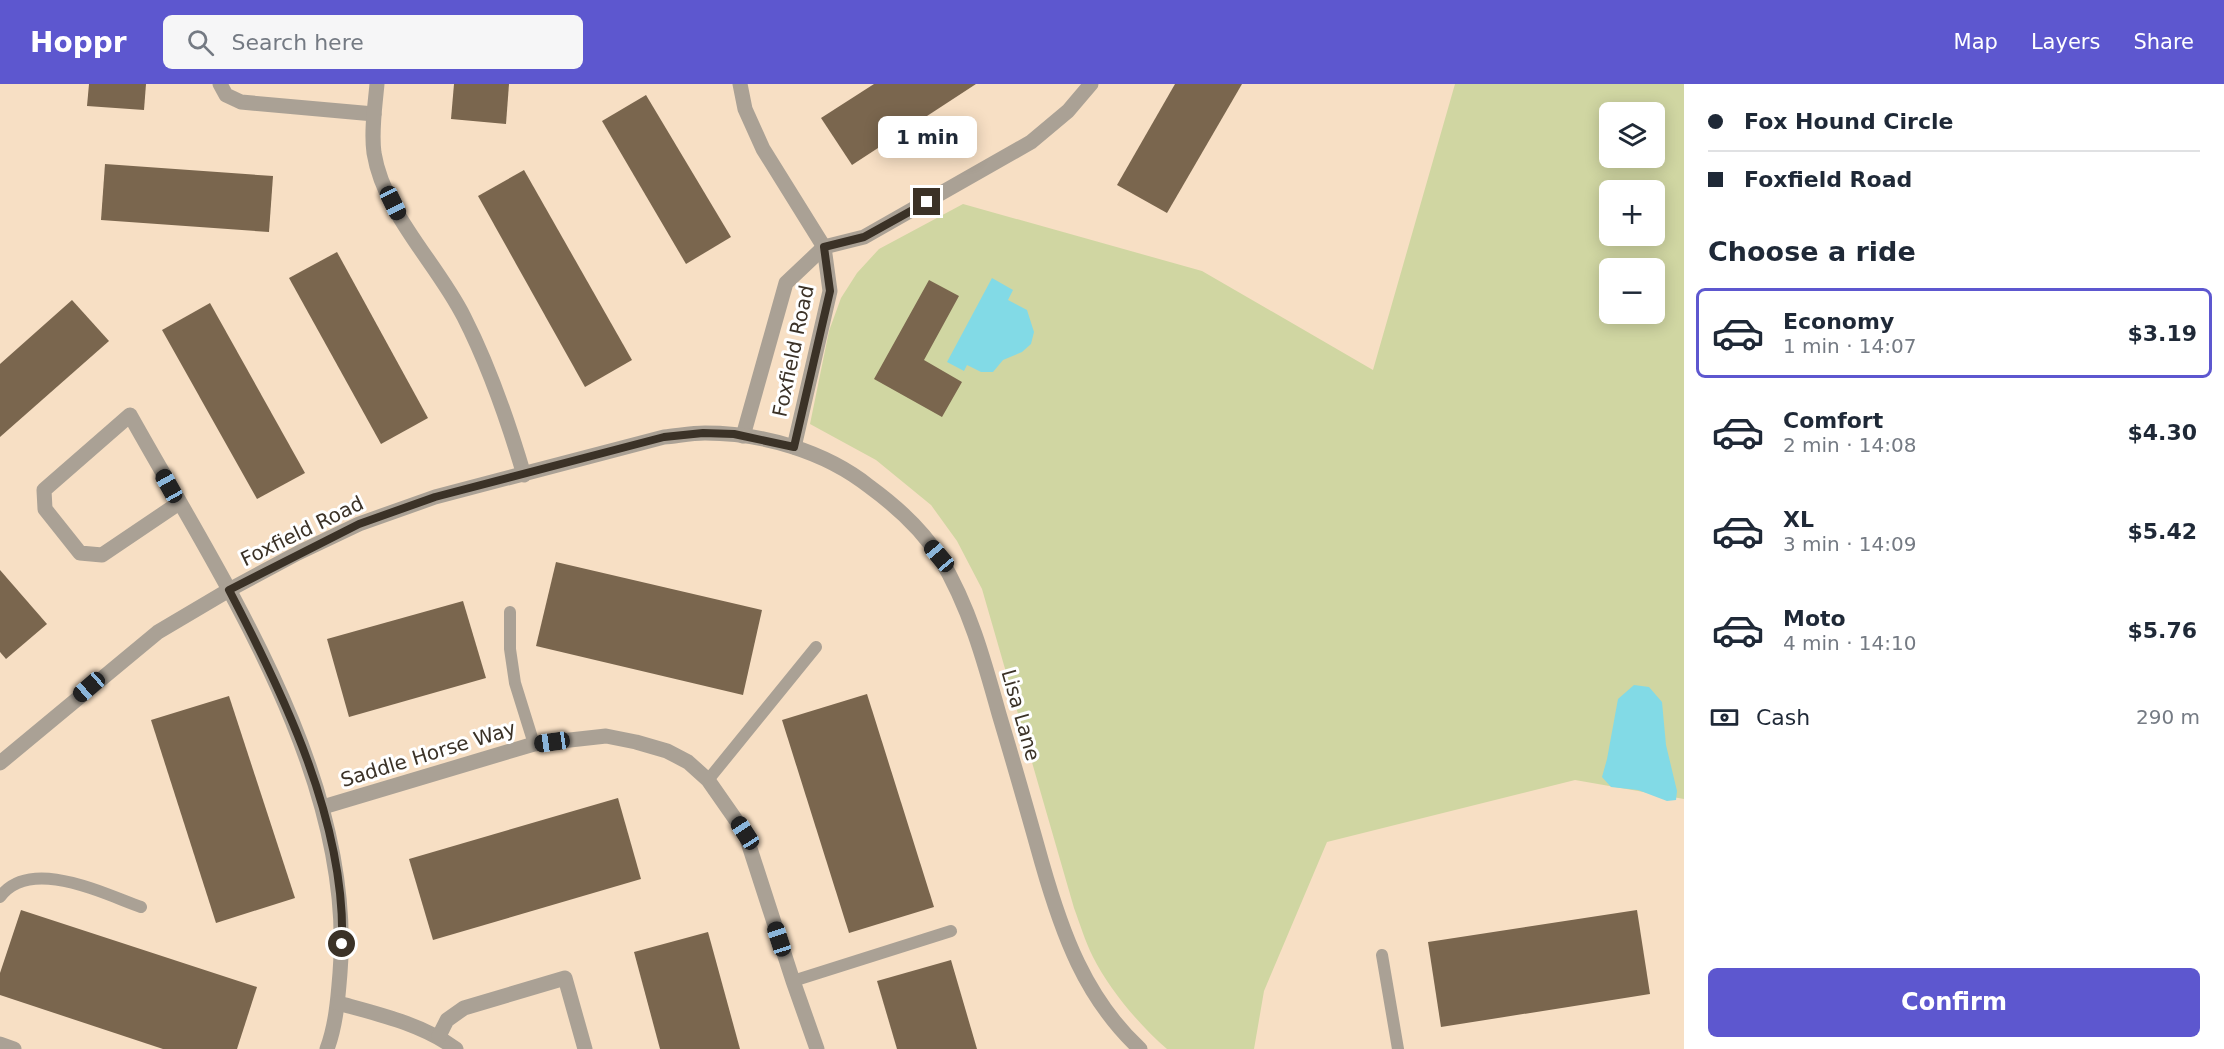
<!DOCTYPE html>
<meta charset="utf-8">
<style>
body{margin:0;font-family:"DejaVu Sans",sans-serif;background:#f6f6f7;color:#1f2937;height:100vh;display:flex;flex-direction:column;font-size:22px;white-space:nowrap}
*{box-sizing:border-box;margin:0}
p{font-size:20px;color:#747a83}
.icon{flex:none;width:33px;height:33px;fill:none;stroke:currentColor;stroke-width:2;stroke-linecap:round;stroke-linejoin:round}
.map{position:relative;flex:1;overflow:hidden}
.drawer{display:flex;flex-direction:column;background:#fff;width:540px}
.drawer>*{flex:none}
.top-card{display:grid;align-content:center;height:132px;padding:0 24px;background:#fff}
.controls{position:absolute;left:1599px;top:18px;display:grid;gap:12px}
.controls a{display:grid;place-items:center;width:66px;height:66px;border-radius:9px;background:#fff;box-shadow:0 3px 15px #0003;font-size:30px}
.end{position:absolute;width:27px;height:27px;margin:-14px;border:8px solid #3b3227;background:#fff;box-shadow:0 0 0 3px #fff}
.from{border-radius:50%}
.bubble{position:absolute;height:42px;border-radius:9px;background:#fff;box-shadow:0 3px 15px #0003;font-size:20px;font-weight:700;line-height:42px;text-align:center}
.car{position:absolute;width:18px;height:36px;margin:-18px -9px;border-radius:8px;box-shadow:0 0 4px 2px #0007;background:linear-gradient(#222 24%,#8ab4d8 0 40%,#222 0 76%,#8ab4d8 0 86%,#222 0)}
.top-card b{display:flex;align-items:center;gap:21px;height:57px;font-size:22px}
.top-card b+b{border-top:2px solid #e0e1e3}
.top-card i{width:15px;height:15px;background:#1f2937}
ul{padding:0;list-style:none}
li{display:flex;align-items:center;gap:18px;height:90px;margin:0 12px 9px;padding:0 12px;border:3px solid transparent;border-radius:9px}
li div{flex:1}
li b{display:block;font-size:22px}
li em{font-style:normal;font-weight:700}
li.current{border-color:#5d57cf}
li>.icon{width:54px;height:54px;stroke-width:1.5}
h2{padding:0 24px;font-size:27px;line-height:72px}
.pay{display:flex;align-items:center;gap:15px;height:66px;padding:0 24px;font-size:22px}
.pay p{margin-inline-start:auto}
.cta{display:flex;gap:12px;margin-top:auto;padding:12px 24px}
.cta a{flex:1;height:69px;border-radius:9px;background:#5d57cf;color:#fff;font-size:24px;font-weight:700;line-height:69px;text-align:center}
header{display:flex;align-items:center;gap:36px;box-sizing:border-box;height:84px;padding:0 30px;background:#5d57cf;color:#fff}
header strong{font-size:28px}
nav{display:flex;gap:33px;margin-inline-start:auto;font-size:21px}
.search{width:420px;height:54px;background:#f6f6f7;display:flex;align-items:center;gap:15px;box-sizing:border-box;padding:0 21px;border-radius:9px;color:#747a83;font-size:22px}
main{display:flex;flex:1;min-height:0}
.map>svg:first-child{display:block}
.green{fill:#d0d6a2;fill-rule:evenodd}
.water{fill:#82dae6}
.building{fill:#7a664e}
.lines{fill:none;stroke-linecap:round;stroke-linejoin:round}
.service{stroke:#aaa195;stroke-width:12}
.minor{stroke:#aaa195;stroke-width:15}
.route{stroke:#3b3227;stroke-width:8}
.labels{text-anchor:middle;stroke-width:6;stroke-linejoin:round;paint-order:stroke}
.street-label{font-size:20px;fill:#3b3227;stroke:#fff}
</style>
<header>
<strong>Hoppr</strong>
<div class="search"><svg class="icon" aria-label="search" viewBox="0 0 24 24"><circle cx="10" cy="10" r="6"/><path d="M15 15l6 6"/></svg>Search here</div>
<nav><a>Map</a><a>Layers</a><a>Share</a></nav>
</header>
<main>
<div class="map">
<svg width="1684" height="965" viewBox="0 0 1684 965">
<rect width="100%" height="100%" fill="#f7dfc4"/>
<!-- green -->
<path class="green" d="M 1455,0 L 1684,0 L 1684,715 L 1575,696 L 1327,758 L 1264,907 L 1254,965 L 1167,965 C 1140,942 1109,905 1093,873 C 1085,857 1080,840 1074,824 L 982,505 L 957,457 L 931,421 L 876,376 L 810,340 L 829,247 L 841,214 L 857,189 L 879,165 L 963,120 L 1202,187 L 1373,286 ZM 1610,28 L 1654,28 L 1654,74 L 1610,74 ZM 1610,106 L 1654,106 L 1654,152 L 1610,152 ZM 1610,184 L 1654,184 L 1654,230 L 1610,230 Z"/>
<!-- water -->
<g class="water">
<path d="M 992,194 L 1013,206 L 1008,216 L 1027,226 L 1034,248 L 1031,260 L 1022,268 L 1003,276 L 993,288 L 981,288 L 967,281 L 964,287 L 947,278 Z"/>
<path d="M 1634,601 L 1649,603 L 1662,618 L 1666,661 L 1677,707 L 1676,716 L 1667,717 L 1638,706 L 1611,703 L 1602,693 L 1607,675 L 1618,615 Z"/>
</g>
<!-- building -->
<g class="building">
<path d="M 89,0 L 146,0 L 144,26 L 87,22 Z"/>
<path d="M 454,0 L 509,0 L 506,40 L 451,35 Z"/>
<path d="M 874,0 L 976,0 L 852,81 L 821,34 Z"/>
<path d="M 1175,0 L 1242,0 L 1167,129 L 1117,101 Z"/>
<path d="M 646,11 L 731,153 L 686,180 L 602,37 Z"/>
<path d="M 105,80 L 273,92 L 269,148 L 101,136 Z"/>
<path d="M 524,86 L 632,276 L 585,303 L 478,112 Z"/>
<path d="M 337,168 L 428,334 L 381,360 L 289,194 Z"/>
<path d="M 929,196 L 959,212 L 924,276 L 962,298 L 942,333 L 874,295 Z"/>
<path d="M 72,216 L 109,257 L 0,353 L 0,280 Z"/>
<path d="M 210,219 L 305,389 L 257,415 L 162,246 Z"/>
<path d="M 556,478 L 762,526 L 743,611 L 536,562 Z"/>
<path d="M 0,486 L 47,540 L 6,575 L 0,568 Z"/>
<path d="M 463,517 L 486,594 L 349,633 L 327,555 Z"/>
<path d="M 867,610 L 934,823 L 849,849 L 782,636 Z"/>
<path d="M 229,612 L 295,814 L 216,839 L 151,636 Z"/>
<path d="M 618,714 L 641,795 L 433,856 L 409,775 Z"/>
<path d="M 21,826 L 257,903 L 237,965 L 163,965 L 0,911 L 0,889 Z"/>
<path d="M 1637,826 L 1650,910 L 1441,943 L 1428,858 Z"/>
<path d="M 708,848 L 740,965 L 660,965 L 634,868 Z"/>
<path d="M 951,876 L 977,965 L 897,965 L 877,897 Z"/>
</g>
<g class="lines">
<!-- service -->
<g class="service">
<path d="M 510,528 L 510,565 L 515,599 L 534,660"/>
<path d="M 708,696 L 816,563"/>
<path d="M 0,813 C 30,772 104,810 141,823"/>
<path d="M 1382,871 L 1398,965"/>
<path d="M 793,897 L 951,847"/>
</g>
<!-- minor -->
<g class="minor">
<path d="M 220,0 L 226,11 L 241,18 L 374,30"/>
<path d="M 377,0 C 375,22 371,47 374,69 C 384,130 437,179 464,233 C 490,284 508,337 524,391"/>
<path d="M 740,0 L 745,25 L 763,65 L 824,163 L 830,207 L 794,363"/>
<path d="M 743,352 L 786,199 L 824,163 L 864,153 L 1031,58 L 1068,27 L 1091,0"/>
<path d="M 179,419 L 102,471 L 80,469 L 45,425 L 44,406 L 130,331 C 222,496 356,693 340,889 C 338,914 336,941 327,965"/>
<path d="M 0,679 L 158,548 L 229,506 L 298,469 L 359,440 L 435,413 L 664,353 C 677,352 691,349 705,349 C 762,349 825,367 870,403 C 896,422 922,445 940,474 C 969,522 984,576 999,630 C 1014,680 1028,729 1042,779 C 1062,849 1085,914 1140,965"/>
<path d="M 323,723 L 534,660 L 606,652 L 636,658 L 667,667 L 688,678 L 708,696 L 745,749 L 793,897 L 817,965"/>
<path d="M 338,919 C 378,930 422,940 456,965"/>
<path d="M 439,952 L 447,936 L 464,924 L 565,894 L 585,965"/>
<path d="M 0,960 L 14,965"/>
</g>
</g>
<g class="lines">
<!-- route -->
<path class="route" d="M 342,860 C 346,739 284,611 229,506 L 359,440 L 435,413 L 664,353 L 703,349 L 734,350 L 794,363 L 830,207 L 824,163 L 864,153 L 927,118"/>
</g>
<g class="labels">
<!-- street labels -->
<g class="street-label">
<text transform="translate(793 267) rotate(-78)" y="7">Foxfield Road</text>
<text transform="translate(302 447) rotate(-26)" y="7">Foxfield Road</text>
<text transform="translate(1021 631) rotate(74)" y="7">Lisa Lane</text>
<text transform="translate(428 670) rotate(-17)" y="7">Saddle Horse Way</text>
</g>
</g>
</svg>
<div class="controls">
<a><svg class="icon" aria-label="layers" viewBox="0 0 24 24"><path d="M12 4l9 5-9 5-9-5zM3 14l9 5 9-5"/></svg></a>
<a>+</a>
<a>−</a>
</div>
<i class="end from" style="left:342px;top:860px"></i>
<i class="end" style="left:927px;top:118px"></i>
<div class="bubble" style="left:878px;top:32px;width:99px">1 min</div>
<i class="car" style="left:393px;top:119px;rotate:154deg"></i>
<i class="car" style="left:169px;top:402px;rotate:331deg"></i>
<i class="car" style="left:939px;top:472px;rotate:320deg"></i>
<i class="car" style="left:89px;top:603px;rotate:229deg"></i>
<i class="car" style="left:552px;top:658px;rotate:262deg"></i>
<i class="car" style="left:745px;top:749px;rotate:327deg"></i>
<i class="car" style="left:779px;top:855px;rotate:342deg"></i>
</div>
<section class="drawer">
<div class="top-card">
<b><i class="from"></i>Fox Hound Circle</b>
<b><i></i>Foxfield Road</b>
</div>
<h2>Choose a ride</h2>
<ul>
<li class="current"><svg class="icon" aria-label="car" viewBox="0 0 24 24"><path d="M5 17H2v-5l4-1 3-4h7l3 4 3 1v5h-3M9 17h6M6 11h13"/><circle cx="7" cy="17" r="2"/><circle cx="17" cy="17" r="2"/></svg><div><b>Economy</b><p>1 min · 14:07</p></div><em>$3.19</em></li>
<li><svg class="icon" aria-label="car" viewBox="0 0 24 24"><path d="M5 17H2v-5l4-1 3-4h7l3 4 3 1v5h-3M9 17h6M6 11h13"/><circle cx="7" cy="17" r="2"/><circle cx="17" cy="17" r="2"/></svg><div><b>Comfort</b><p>2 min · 14:08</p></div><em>$4.30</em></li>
<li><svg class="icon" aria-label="car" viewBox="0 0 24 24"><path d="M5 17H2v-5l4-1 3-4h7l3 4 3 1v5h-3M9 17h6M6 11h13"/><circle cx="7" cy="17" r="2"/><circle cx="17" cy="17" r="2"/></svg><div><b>XL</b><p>3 min · 14:09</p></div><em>$5.42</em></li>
<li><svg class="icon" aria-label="car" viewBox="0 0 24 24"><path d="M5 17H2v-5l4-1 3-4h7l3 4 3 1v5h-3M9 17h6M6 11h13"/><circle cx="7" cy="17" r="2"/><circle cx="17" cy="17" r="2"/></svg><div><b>Moto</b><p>4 min · 14:10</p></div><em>$5.76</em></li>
</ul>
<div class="pay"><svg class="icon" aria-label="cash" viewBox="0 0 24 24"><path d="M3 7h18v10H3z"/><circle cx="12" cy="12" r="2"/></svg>Cash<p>290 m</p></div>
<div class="cta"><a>Confirm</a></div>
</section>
</main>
